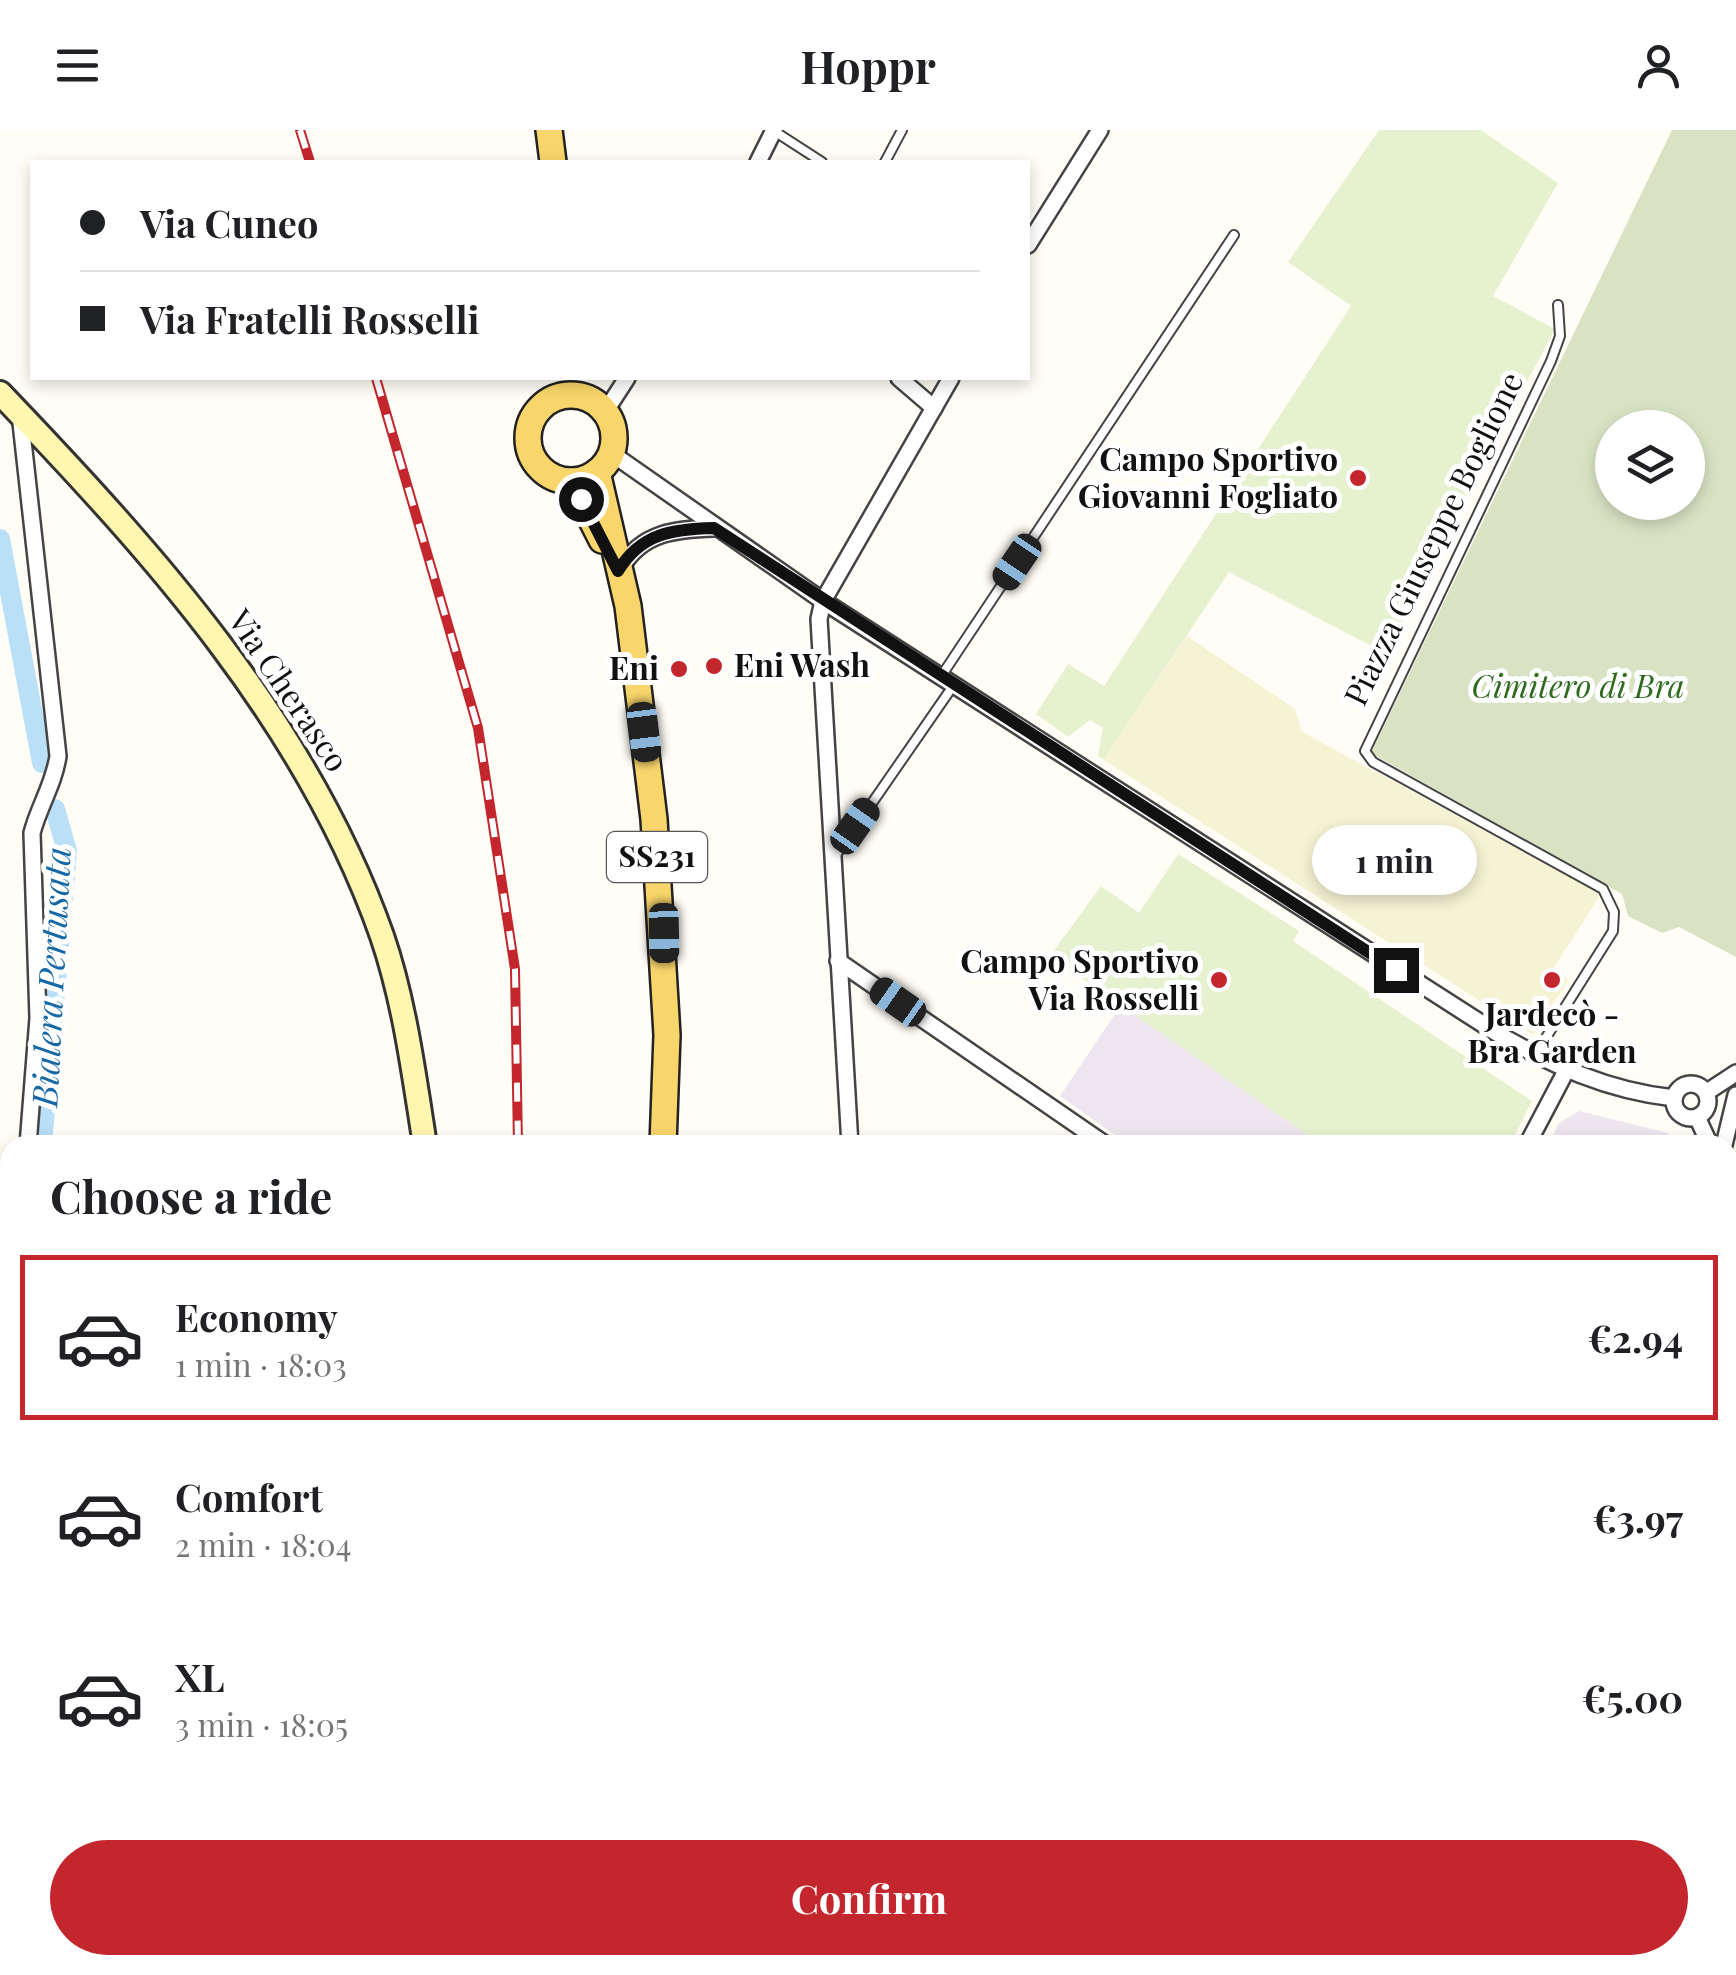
<!DOCTYPE html>
<meta charset="utf-8">
<style>
body{margin:0;font-family:"Playfair Display",serif;background:#f2f2f2;color:#202124;height:100vh;display:flex;flex-direction:column;font-size:38px;white-space:nowrap}
*{box-sizing:border-box;margin:0}
p{font-size:32px;color:#757577}
.icon{flex:none;width:55px;height:55px;fill:none;stroke:currentColor;stroke-width:2;stroke-linecap:round;stroke-linejoin:round}
.map{position:relative;flex:1;overflow:hidden}
.sheet{position:absolute;left:0px;top:1005px;width:1738px;height:840px;display:flex;flex-direction:column;background:#fff;border-radius:30px 30px 0 0;box-shadow:0 5px 15px #0003}
.sheet>*{flex:none}
.guide{position:absolute;left:30px;top:30px;width:1000px;height:220px;border-radius:0px;box-shadow:0 5px 15px #0003;display:grid;align-content:center;height:220px;padding:0 50px;background:#fff}
.tools{position:absolute;left:1595px;top:280px;display:grid;gap:20px}
.tools a{display:grid;place-items:center;width:110px;height:110px;border-radius:50%;background:#fff;box-shadow:0 5px 15px #0003;font-size:50px}
.end{position:absolute;width:45px;height:45px;margin:-22px;border:12px solid #111;background:#fff;box-shadow:0 0 0 5px #fff}
.from{border-radius:50%}
.bubble{position:absolute;height:70px;border-radius:35px;background:#fff;box-shadow:0 5px 15px #0003;font-size:32px;font-weight:700;line-height:70px;text-align:center}
.car{position:absolute;width:30px;height:60px;margin:-30px -15px;border-radius:12px;box-shadow:0 0 8px 2px #0007;background:linear-gradient(#222 24%,#8ab4d8 0 40%,#222 0 76%,#8ab4d8 0 86%,#222 0)}
.guide b{display:flex;align-items:center;gap:35px;height:95px;font-size:38px}
.guide b+b{border-top:2px solid #e0e0e0}
.guide i{width:25px;height:25px;background:#202124}
ul{padding:0;list-style:none}
li{display:flex;align-items:center;gap:30px;height:165px;margin:0 20px 15px;padding:0 30px;border:5px solid transparent;border-radius:0px}
li div{flex:1}
li b{display:block;font-size:38px}
li em{font-style:normal;font-weight:700}
li.active{border-color:#c4262e}
li>.icon{width:90px;height:90px;stroke-width:1.5}
h2{padding:0 50px;font-size:45px;line-height:120px}
.action{display:flex;gap:20px;margin-top:auto;padding:20px 50px}
.action a{flex:1;height:115px;border-radius:60px;background:#c4262e;color:#fff;font-size:40px;font-weight:700;line-height:115px;text-align:center}
header{display:flex;justify-content:space-between;align-items:center;height:130px;padding:0 50px;background:#fff;font-size:45px;font-weight:700}
.map>svg:first-child{display:block}
.industrial{fill:#eee6ef}
.farmland{fill:#f6f3d4}
.cemetery{fill:#d9e3c4;fill-rule:evenodd}
.pitch{fill:#e6f2cf}
.lines{fill:none;stroke-linecap:round;stroke-linejoin:round}
.canal{stroke:#b9e0f7;stroke-width:20}
.lane-casing{stroke:#444;stroke-width:12}
.street-casing{stroke:#444;stroke-width:20}
.secondary-casing{stroke:#333;stroke-width:28}
.primary-casing{stroke:#222;stroke-width:30}
.lane{stroke:#fff;stroke-width:8}
.street{stroke:#fff;stroke-width:15}
.secondary{stroke:#fff6b0;stroke-width:22}
.primary{stroke:#f9d66b;stroke-width:25}
.rail-casing{stroke:#c4262e;stroke-width:10}
.rail{stroke:#fff;stroke-width:6;stroke-dasharray:19;stroke-linecap:butt}
.route{stroke:#111;stroke-width:12}
.poi-dot{fill:#c4262e;stroke:#fff;stroke-width:4}
.labels{text-anchor:middle;stroke-width:10;stroke-linejoin:round;paint-order:stroke}
.shield{fill:#fff;stroke:#585858;stroke-width:2.5}
.shield-label{font-size:30px;font-weight:bold;fill:#111}
.poi-label{font-size:32px;font-weight:bold;fill:#111;stroke:#fff;text-anchor:end}
.street-label{font-size:32px;fill:#111;stroke:#fff}
.park-label{font-size:32px;font-style:italic;fill:#2f6b1f;stroke:#fff}
.water-label{font-size:35px;font-style:italic;fill:#1768a6;stroke:#fff}
</style>
<header><svg class="icon" aria-label="menu" viewBox="0 0 24 24"><path d="M4 6h16M4 12h16M4 18h16"/></svg>Hoppr<svg class="icon" aria-label="person" viewBox="0 0 24 24"><circle cx="12" cy="8" r="4"/><path d="M4 21q1-7 8-7t8 7"/></svg></header>
<div class="map">
<svg width="1736" height="1845" viewBox="0 0 1736 1845">
<rect width="100%" height="100%" fill="#fffdf5"/>
<!-- industrial -->
<g class="industrial">
<path d="M 1121,875 L 1322,1015 L 1129,1015 L 1060,966 Z"/>
<path d="M 1579,981 L 1668,1003 L 1674,1015 L 1548,1015 L 1559,993 Z"/>
<path d="M 1728,1127 L 1736,1145 L 1736,1661 L 1728,1766 Z"/>
<path d="M 848,1835 L 1623,1835 L 1623,1845 L 845,1845 Z"/>
</g>
<!-- farmland -->
<path class="farmland" d="M 1187,506 L 1295,579 L 1302,602 L 1601,764 L 1553,839 L 1569,850 L 1533,905 L 1104,630 Z"/>
<!-- cemetery -->
<path class="cemetery" d="M 1672,0 L 1736,0 L 1736,827 L 1679,797 L 1662,803 L 1628,786 L 1622,764 L 1371,623 ZM 1612,298 L 1688,298 L 1688,372 L 1612,372 Z"/>
<!-- pitch -->
<g class="pitch">
<path d="M 1379,0 L 1481,0 L 1558,53 L 1493,166 L 1555,199 L 1385,523 L 1229,442 L 1104,630 L 1098,626 L 1103,598 L 1090,590 L 1068,607 L 1036,584 L 1068,534 L 1104,556 L 1351,176 L 1288,132 Z"/>
<path d="M 1178,724 L 1299,801 L 1293,811 L 1532,971 L 1510,1015 L 1322,1015 L 1050,826 L 1101,756 L 1139,783 Z"/>
<path d="M 1736,1808 L 1736,1845 L 1654,1845 L 1654,1835 L 1728,1835 L 1728,1809 Z"/>
</g>
<g class="lines">
<!-- canal -->
<g class="canal">
<path d="M 0,409 L 42,633"/>
<path d="M 42,1015 L 67,721 L 55,679"/>
<path d="M 0,1285 L 10,1240"/>
</g>
<!-- lane casing -->
<g class="lane-casing">
<g id="lane">
<path d="M 774,1 L 822,32"/>
<path d="M 885,32 L 902,0"/>
<path d="M 942,545 L 1234,105"/>
<path d="M 836,725 L 953,556"/>
<path d="M 1535,925 L 1613,801 L 1614,782 L 1603,759 L 1373,632 L 1365,621 L 1551,231 L 1560,206 L 1558,175"/>
<path d="M 0,1480 L 10,1473"/>
</g>
</g>
<!-- street casing -->
<g class="street-casing">
<g id="street">
<path d="M 758,32 L 774,0"/>
<path d="M 1028,115 L 1100,0"/>
<path d="M 899,248 L 934,278"/>
<path d="M 605,282 L 627,248"/>
<path d="M 20,284 L 58,626 C 54,654 39,676 32,703 L 38,888 L 28,1015"/>
<path d="M 611,323 L 823,471 L 1495,902 C 1551,935 1608,961 1674,968"/>
<path d="M 621,438 C 642,402 676,399 715,398"/>
<path d="M 838,831 L 1106,1015"/>
<circle cx="1691" cy="971" r="17"/>
<path d="M 1707,962 L 1736,943"/>
<path d="M 1697,987 L 1710,1015"/>
<path d="M 850,1015 L 819,489 L 823,471 L 951,248"/>
<path d="M 1527,1015 L 1566,941"/>
<path d="M 1724,1015 L 1736,965"/>
<path d="M 1728,1055 L 1736,1074"/>
<path d="M 0,1179 L 10,1123"/>
<path d="M 1639,1835 L 1640,1845"/>
<path d="M 674,1845 L 683,1835"/>
</g>
</g>
<!-- secondary casing -->
<g class="secondary-casing">
<g id="secondary">
<path d="M 0,263 C 154,424 307,593 382,806 C 405,873 414,946 425,1015"/>
<path d="M 404,1835 L 405,1845"/>
</g>
</g>
<!-- primary casing -->
<g class="primary-casing">
<g id="primary">
<path d="M 549,0 L 553,32"/>
<circle cx="571" cy="308" r="43"/>
<path d="M 597,342 L 628,476 L 654,689 L 667,905 L 663,1015"/>
<path d="M 572,351 L 602,410"/>
<path d="M 575,1835 L 578,1845"/>
</g>
</g>
<!-- lane -->
<use href="#lane" class="lane"/>
<!-- street -->
<use href="#street" class="street"/>
<!-- secondary -->
<use href="#secondary" class="secondary"/>
<!-- primary -->
<use href="#primary" class="primary"/>
<!-- rail casing -->
<g class="rail-casing">
<g id="rail">
<path d="M 300,0 L 310,32"/>
<path d="M 376,248 L 478,598 L 515,839 L 518,1015"/>
<path d="M 449,1835 L 450,1845"/>
</g>
</g>
<!-- rail -->
<use href="#rail" class="rail"/>
</g>
<g class="lines">
<!-- route -->
<path class="route" d="M 581,369 L 618,441 C 641,403 673,399 714,398 L 1396,840"/>
</g>
<!-- markers -->
<g class="poi-dot">
<circle cx="1358" cy="348" r="10"/>
<circle cx="714" cy="536" r="10"/>
<circle cx="679" cy="539" r="10"/>
<circle cx="1219" cy="850" r="10"/>
<circle cx="1552" cy="850" r="10"/>
</g>
<g class="labels">
<!-- shield labels -->
<rect class="shield" x="607" y="702" width="100" height="50" rx="8"/>
<g class="shield-label">
<text x="657" y="737">SS231</text>
</g>
<!-- poi labels -->
<g class="poi-label">
<text x="1338" y="341">Campo Sportivo<tspan x="1338" dy="37">Giovanni Fogliato</tspan></text>
<text x="734" y="547" text-anchor="start">Eni Wash</text>
<text x="659" y="550">Eni</text>
<text x="1199" y="843">Campo Sportivo<tspan x="1199" dy="37">Via Rosselli</tspan></text>
<text x="1552" y="896" text-anchor="middle">Jardecò -<tspan x="1552" dy="37">Bra Garden</tspan></text>
</g>
<!-- street labels -->
<g class="street-label">
<text transform="translate(1434 409) rotate(-64)" y="11">Piazza Giuseppe Boglione</text>
<text transform="translate(288 561) rotate(56)" y="11">Via Cherasco</text>
</g>
<!-- park labels -->
<g class="park-label">
<text x="1578" y="568">Cimitero di Bra</text>
</g>
<!-- water labels -->
<g class="water-label">
<text transform="translate(52 847) rotate(-87)" y="12">Bialera Pertusata</text>
</g>
</g>
</svg>
<div class="tools">
<a><svg class="icon" aria-label="layers" viewBox="0 0 24 24"><path d="M12 4l9 5-9 5-9-5zM3 14l9 5 9-5"/></svg></a>
</div>
<i class="end from" style="left:581px;top:369px"></i>
<i class="end" style="left:1396px;top:840px"></i>
<div class="bubble" style="left:1312px;top:695px;width:165px">1 min</div>
<i class="car" style="left:1017px;top:432px;rotate:214deg"></i>
<i class="car" style="left:644px;top:602px;rotate:173deg"></i>
<i class="car" style="left:855px;top:696px;rotate:35deg"></i>
<i class="car" style="left:664px;top:803px;rotate:179deg"></i>
<i class="car" style="left:898px;top:872px;rotate:305deg"></i>
<div class="guide">
<b><i class="from"></i>Via Cuneo</b>
<b><i></i>Via Fratelli Rosselli</b>
</div>
<section class="sheet">
<h2>Choose a ride</h2>
<ul>
<li class="active"><svg class="icon" aria-label="car" viewBox="0 0 24 24"><path d="M5 17H2v-5l4-1 3-4h7l3 4 3 1v5h-3M9 17h6M6 11h13"/><circle cx="7" cy="17" r="2"/><circle cx="17" cy="17" r="2"/></svg><div><b>Economy</b><p>1 min · 18:03</p></div><em>€2.94</em></li>
<li><svg class="icon" aria-label="car" viewBox="0 0 24 24"><path d="M5 17H2v-5l4-1 3-4h7l3 4 3 1v5h-3M9 17h6M6 11h13"/><circle cx="7" cy="17" r="2"/><circle cx="17" cy="17" r="2"/></svg><div><b>Comfort</b><p>2 min · 18:04</p></div><em>€3.97</em></li>
<li><svg class="icon" aria-label="car" viewBox="0 0 24 24"><path d="M5 17H2v-5l4-1 3-4h7l3 4 3 1v5h-3M9 17h6M6 11h13"/><circle cx="7" cy="17" r="2"/><circle cx="17" cy="17" r="2"/></svg><div><b>XL</b><p>3 min · 18:05</p></div><em>€5.00</em></li>
</ul>
<div class="action"><a>Confirm</a></div>
</section>
</div>
